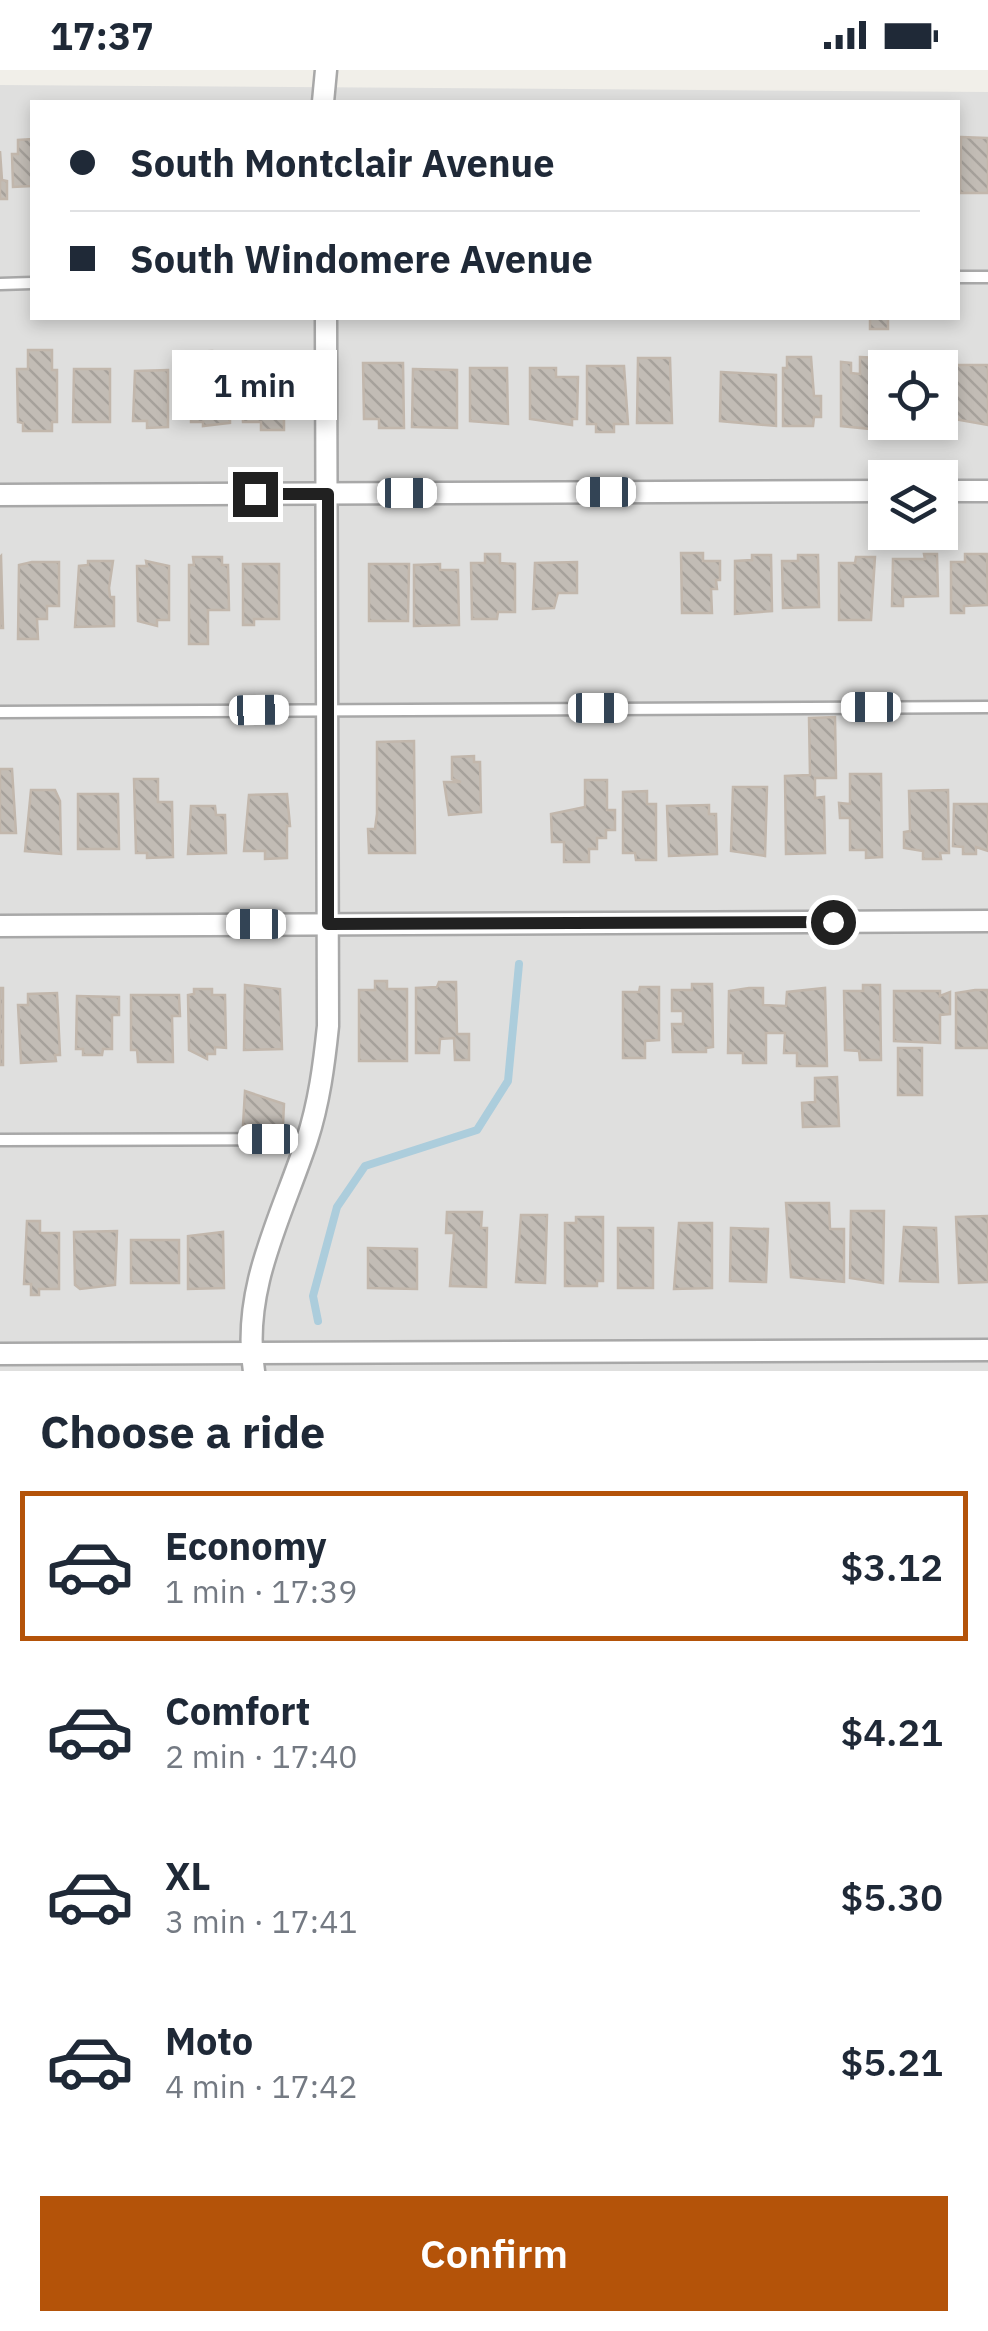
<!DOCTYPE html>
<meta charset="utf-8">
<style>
body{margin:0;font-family:"IBM Plex Sans",sans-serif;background:#f6f6f7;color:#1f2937;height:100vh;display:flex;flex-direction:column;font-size:38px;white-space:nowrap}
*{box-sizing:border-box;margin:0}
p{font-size:32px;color:#747a83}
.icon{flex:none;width:55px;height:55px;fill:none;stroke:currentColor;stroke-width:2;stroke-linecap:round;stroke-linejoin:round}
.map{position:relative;height:1301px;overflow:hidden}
.sheet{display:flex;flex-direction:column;background:#fff;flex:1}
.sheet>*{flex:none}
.top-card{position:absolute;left:30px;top:30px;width:930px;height:220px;border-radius:0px;box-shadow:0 5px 15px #0003;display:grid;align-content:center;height:220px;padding:0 40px;background:#fff}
.buttons{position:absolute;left:868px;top:280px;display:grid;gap:20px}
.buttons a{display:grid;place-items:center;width:90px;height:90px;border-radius:0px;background:#fff;box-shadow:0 5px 15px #0003;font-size:50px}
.end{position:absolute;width:45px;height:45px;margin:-22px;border:12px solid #212121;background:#fff;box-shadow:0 0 0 5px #fff}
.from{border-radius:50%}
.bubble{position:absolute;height:70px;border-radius:0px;background:#fff;box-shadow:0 5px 15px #0003;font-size:32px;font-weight:600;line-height:70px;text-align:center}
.car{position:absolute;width:30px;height:60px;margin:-30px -15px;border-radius:12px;box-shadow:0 0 8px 2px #0007;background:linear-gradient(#fff 24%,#345 0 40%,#fff 0 76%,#345 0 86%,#fff 0)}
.top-card b{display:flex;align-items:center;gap:35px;height:95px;font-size:38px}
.top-card b+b{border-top:2px solid #e0e1e3}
.top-card i{width:25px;height:25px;background:#1f2937}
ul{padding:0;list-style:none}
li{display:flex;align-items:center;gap:30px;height:150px;margin:0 20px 15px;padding:0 20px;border:5px solid transparent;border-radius:0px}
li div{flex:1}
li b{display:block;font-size:38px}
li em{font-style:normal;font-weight:600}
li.selected{border-color:#b45309}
li>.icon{width:90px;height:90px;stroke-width:1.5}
h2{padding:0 40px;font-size:45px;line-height:120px}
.cta{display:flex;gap:20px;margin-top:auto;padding:20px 40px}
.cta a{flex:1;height:115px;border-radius:0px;background:#b45309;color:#fff;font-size:40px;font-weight:600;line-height:115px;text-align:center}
.status{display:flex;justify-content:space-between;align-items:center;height:70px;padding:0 50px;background:#fff;direction:ltr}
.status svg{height:28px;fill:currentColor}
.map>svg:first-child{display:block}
.residential{fill:#dfdfde;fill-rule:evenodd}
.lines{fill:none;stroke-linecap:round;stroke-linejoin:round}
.stream{stroke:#accddc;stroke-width:8}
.building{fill:url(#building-back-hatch);stroke:#c2b7ac;stroke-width:2.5}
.service-casing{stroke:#a8a8a8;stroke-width:15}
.minor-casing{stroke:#a8a8a8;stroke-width:25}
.service{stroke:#fff;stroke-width:10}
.minor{stroke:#fff;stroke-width:20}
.route{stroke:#212121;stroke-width:12}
</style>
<div class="status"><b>17:37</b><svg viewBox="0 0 49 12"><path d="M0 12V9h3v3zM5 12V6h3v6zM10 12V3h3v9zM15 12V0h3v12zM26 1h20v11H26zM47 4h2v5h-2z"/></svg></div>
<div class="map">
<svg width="988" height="1301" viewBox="0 0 988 1301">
<defs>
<pattern id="building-back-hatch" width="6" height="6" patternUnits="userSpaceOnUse" patternTransform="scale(2.5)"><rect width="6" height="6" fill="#c2bcb5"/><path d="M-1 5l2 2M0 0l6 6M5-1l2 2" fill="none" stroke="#a6a19b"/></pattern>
</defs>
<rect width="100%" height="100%" fill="#f1efe9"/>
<!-- residential -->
<path class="residential" d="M 0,15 L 988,22 L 988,1301 L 0,1301 ZM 32,32 L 958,32 L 958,248 L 32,248 ZM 885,298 L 940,298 L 940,352 L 885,352 ZM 885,408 L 940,408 L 940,462 L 885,462 Z"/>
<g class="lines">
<!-- stream -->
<path class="stream" d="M 318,1251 L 313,1226 L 337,1137 L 365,1096 L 477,1060 L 508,1011 L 519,894"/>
</g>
<!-- building -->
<g class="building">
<path d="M 961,67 L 988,68 L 988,123 L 960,123 Z"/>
<path d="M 32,69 L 32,116 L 13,117 L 12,84 L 18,84 L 18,70 Z"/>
<path d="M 0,81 L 2,110 L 7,111 L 7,129 L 0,129 Z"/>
<rect x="870" y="248" width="18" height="11"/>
<path d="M 28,280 L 52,280 L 52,300 L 57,300 L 57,352 L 52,352 L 52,361 L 23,361 L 23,353 L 18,352 L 17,299 L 28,299 Z"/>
<path d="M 212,281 L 212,306 L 230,306 L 230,353 L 203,356 L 203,352 L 191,352 L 191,282 Z"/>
<path d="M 276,282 L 276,290 L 284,290 L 284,360 L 261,360 L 261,352 L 243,352 L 240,283 Z"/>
<path d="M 787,287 L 811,287 L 814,326 L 821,326 L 821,347 L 814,347 L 813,356 L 783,356 L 783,298 L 787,298 Z"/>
<path d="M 860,287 L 881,288 L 880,346 L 891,352 L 891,361 L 841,356 L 841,292 L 851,293 L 851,303 L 860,304 Z"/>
<path d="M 899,287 L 917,288 L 917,293 L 938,298 L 899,298 Z"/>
<path d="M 638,288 L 670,288 L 672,353 L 637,353 Z"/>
<path d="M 363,293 L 403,293 L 404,358 L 379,358 L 379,349 L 364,349 Z"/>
<path d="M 955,295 L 988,295 L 988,355 L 954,349 Z"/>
<path d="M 587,296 L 624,296 L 628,354 L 614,354 L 614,362 L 596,362 L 596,354 L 587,354 Z"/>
<path d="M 470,298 L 507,298 L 508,354 L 470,351 Z"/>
<path d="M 530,298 L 556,298 L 556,307 L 578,307 L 577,349 L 572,349 L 572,355 L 530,349 Z"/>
<path d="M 74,299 L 110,299 L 110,352 L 73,352 Z"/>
<path d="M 413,299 L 457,300 L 457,358 L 412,357 Z"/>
<path d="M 168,300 L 168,357 L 147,358 L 147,351 L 133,351 L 135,301 Z"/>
<path d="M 721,302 L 776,305 L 776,356 L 720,351 Z"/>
<rect x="895" y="352" width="14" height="11"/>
<path d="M 681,483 L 703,483 L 703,491 L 720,491 L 720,510 L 716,510 L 717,519 L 711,519 L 712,543 L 682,543 Z"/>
<path d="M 485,484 L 500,484 L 500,493 L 515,494 L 515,542 L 498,542 L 497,549 L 472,549 L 471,493 L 485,493 Z"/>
<path d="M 924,484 L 937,484 L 938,526 L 903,527 L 903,536 L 892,536 L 893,489 L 925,489 Z"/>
<path d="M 965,484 L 987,484 L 988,535 L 964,536 L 964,543 L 951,543 L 951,492 L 965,492 Z"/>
<path d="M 752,485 L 771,485 L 772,541 L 735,544 L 735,491 L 752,490 Z"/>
<path d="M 798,485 L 818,485 L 819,537 L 783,538 L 782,491 L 798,491 Z"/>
<path d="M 1,486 L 3,558 L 0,558 L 0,487 Z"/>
<path d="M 193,487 L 222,487 L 222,495 L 228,495 L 229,540 L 208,540 L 208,574 L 189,574 L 189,495 L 194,495 Z"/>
<path d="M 856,487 L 875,487 L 871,550 L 839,550 L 839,493 L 855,493 Z"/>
<path d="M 88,491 L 113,491 L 109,518 L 110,527 L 114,527 L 114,556 L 75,557 L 79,496 L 88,495 Z"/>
<path d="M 146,491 L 169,496 L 169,550 L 157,550 L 157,556 L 138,551 L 137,496 L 147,496 Z"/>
<path d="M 32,492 L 59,492 L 59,536 L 47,536 L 47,549 L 37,549 L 38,569 L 18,569 L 19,495 Z"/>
<path d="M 577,492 L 577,523 L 558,523 L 554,538 L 533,539 L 535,493 Z"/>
<path d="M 243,494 L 279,494 L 279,549 L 254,549 L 254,555 L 243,555 Z"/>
<path d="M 369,494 L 409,494 L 408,551 L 369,551 Z"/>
<path d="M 440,494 L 440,500 L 458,500 L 459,555 L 414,556 L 414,495 Z"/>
<path d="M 835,647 L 836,708 L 815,708 L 815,728 L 824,727 L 825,783 L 786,784 L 785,706 L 810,705 L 809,648 Z"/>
<path d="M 414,671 L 415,783 L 369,783 L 368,759 L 375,759 L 377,744 L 377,672 Z"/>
<path d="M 474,686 L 474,692 L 480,692 L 481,742 L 449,745 L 444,712 L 461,712 L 452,709 L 452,687 Z"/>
<path d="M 0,699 L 12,699 L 16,763 L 0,763 Z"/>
<path d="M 850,704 L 881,704 L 882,787 L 866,788 L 866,780 L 850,780 L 850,748 L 840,748 L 839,733 L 850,734 Z"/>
<path d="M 134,709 L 158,709 L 158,732 L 172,732 L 173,787 L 147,788 L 147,783 L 136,783 Z"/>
<path d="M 585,710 L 607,710 L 607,740 L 615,740 L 615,760 L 606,760 L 606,768 L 597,768 L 597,779 L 589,779 L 589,792 L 564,792 L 564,772 L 552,772 L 551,744 L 585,737 Z"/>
<path d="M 733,717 L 767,717 L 765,786 L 731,781 Z"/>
<path d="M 31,720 L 55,720 L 60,731 L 61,784 L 25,781 Z"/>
<path d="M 948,720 L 949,783 L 940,783 L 941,789 L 923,789 L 923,781 L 904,778 L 904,762 L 910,761 L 909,721 Z"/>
<path d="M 647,721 L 647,734 L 656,734 L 656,790 L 636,790 L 635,783 L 623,783 L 623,722 Z"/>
<path d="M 78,724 L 118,724 L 119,779 L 78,779 Z"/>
<path d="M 287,724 L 290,756 L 287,756 L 287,788 L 265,789 L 265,781 L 244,781 L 249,725 Z"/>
<path d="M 954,734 L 988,734 L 988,781 L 976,777 L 976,784 L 963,784 L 963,777 L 953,776 Z"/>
<path d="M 709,735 L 709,744 L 716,744 L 717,784 L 669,786 L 667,736 Z"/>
<path d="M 191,736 L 215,736 L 216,745 L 225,745 L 226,783 L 188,784 Z"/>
<path d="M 375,911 L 387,911 L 387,919 L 407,919 L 407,991 L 359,991 L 359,920 L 375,920 Z"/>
<path d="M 439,912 L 456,912 L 457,964 L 469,964 L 469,990 L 455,990 L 454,968 L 440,969 L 439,983 L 416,983 L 416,918 L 437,917 Z"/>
<path d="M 692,914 L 712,914 L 713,977 L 706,978 L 706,982 L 673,982 L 672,954 L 683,954 L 683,941 L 672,941 L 672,920 L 692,920 Z"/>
<path d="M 245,915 L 280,919 L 282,979 L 244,980 Z"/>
<path d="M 863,915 L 880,915 L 881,990 L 860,990 L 859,981 L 845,980 L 844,921 L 863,921 Z"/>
<path d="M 640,917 L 659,917 L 659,970 L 645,971 L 645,988 L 623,988 L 623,922 L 639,922 Z"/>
<rect x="0" y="918" width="3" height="77"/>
<path d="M 749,918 L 763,918 L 763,935 L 786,936 L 787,922 L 825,918 L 827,996 L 797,996 L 797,983 L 784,983 L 785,963 L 766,963 L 766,993 L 743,993 L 743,983 L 728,983 L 729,921 Z"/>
<path d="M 194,919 L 212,919 L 212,925 L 225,925 L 226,978 L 215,977 L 215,984 L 207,984 L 207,989 L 189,980 L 188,925 L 194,924 Z"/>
<path d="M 975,920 L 988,920 L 988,978 L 956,978 L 956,923 Z"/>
<path d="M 894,921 L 940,921 L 940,926 L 950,922 L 950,944 L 940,945 L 940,973 L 894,971 Z"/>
<path d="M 57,923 L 60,985 L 55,985 L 56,991 L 21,993 L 18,935 L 28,935 L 28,924 Z"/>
<path d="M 131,925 L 179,925 L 180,946 L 172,946 L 173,992 L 138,992 L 137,980 L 131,980 Z"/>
<path d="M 77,926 L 119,927 L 119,945 L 112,945 L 112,979 L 103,979 L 102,985 L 83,985 L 83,979 L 76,979 Z"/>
<rect x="898" y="978" width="24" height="47"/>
<path d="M 837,1007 L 839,1056 L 803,1057 L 802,1033 L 815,1032 L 815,1008 Z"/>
<path d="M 245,1021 L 284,1034 L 283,1056 L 243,1055 Z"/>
<path d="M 786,1133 L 829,1133 L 830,1159 L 844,1159 L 844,1212 L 791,1207 Z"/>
<path d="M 851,1141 L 884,1141 L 883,1213 L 850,1208 Z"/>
<path d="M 447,1142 L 482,1142 L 481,1158 L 487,1158 L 486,1217 L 450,1216 L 454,1163 L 446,1163 Z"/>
<path d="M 521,1145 L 547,1145 L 545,1213 L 516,1212 Z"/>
<path d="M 988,1146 L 988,1212 L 959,1213 L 956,1147 Z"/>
<path d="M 576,1147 L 603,1147 L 603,1211 L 597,1211 L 597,1216 L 565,1216 L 565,1153 L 576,1153 Z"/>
<path d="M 27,1151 L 40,1151 L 40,1163 L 59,1163 L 59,1219 L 39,1219 L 39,1225 L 31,1225 L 31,1214 L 24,1214 Z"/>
<path d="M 679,1153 L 712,1153 L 712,1218 L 674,1219 Z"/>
<path d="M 904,1157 L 936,1158 L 938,1212 L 900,1211 Z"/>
<rect x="618" y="1158" width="35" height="60"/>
<path d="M 731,1158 L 768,1159 L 766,1212 L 730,1211 Z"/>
<path d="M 117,1161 L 115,1215 L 80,1219 L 75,1215 L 74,1162 Z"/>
<path d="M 223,1162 L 224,1218 L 188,1219 L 188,1166 Z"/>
<rect x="131" y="1170" width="48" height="43"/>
<path d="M 368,1178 L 417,1179 L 417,1219 L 368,1218 Z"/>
</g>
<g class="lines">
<!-- service casing -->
<g class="service-casing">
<g id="service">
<path d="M 958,207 L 988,207"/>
<path d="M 0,214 L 32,213"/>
<path d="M 0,642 L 988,637"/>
<path d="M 0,1070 L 307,1069"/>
</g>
</g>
<!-- minor casing -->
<g class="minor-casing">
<g id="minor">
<path d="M 323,32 L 326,0"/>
<path d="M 940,421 L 988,421"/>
<path d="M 0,425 L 885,421"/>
<path d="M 0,856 L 988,851"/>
<path d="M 0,1284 L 988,1280"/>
<path d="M 254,1301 C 241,1219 282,1146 307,1070 C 319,1033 324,995 328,956 L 326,248"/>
</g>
</g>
<!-- service -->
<use href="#service" class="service"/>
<!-- minor -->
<use href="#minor" class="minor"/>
</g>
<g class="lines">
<!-- route -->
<path class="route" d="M 255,424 L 328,424 L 328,854 L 833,852"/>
</g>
</svg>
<div class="buttons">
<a><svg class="icon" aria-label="locate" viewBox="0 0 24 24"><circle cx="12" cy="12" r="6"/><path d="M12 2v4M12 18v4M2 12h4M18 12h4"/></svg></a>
<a><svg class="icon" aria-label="layers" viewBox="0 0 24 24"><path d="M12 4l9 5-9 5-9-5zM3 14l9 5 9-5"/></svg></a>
</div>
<i class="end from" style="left:833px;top:852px"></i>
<i class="end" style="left:255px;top:424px"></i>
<div class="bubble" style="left:172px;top:280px;width:165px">1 min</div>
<i class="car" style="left:606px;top:422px;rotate:270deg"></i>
<i class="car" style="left:407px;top:423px;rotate:90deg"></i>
<i class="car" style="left:871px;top:637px;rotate:270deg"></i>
<i class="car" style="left:598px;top:638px;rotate:90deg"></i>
<i class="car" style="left:259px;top:640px;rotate:89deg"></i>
<i class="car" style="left:256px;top:854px;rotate:270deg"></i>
<i class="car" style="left:268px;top:1069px;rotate:270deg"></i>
<div class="top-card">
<b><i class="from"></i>South Montclair Avenue</b>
<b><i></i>South Windomere Avenue</b>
</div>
</div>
<section class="sheet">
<h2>Choose a ride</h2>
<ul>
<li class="selected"><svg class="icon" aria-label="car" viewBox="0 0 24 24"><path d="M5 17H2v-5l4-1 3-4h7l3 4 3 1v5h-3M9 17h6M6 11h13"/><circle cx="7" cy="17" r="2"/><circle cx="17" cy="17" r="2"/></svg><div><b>Economy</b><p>1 min · 17:39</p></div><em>$3.12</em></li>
<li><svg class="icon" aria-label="car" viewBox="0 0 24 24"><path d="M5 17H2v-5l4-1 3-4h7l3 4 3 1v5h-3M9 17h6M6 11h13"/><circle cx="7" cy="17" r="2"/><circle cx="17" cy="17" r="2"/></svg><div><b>Comfort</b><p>2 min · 17:40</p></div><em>$4.21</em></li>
<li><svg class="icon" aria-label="car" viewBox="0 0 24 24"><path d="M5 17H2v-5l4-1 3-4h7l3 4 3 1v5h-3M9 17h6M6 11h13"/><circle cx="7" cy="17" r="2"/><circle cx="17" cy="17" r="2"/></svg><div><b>XL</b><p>3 min · 17:41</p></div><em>$5.30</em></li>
<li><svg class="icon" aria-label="car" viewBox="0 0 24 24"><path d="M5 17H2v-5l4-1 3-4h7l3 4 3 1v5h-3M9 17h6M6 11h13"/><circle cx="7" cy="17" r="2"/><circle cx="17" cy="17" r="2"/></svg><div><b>Moto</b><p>4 min · 17:42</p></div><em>$5.21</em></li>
</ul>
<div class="cta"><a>Confirm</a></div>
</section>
